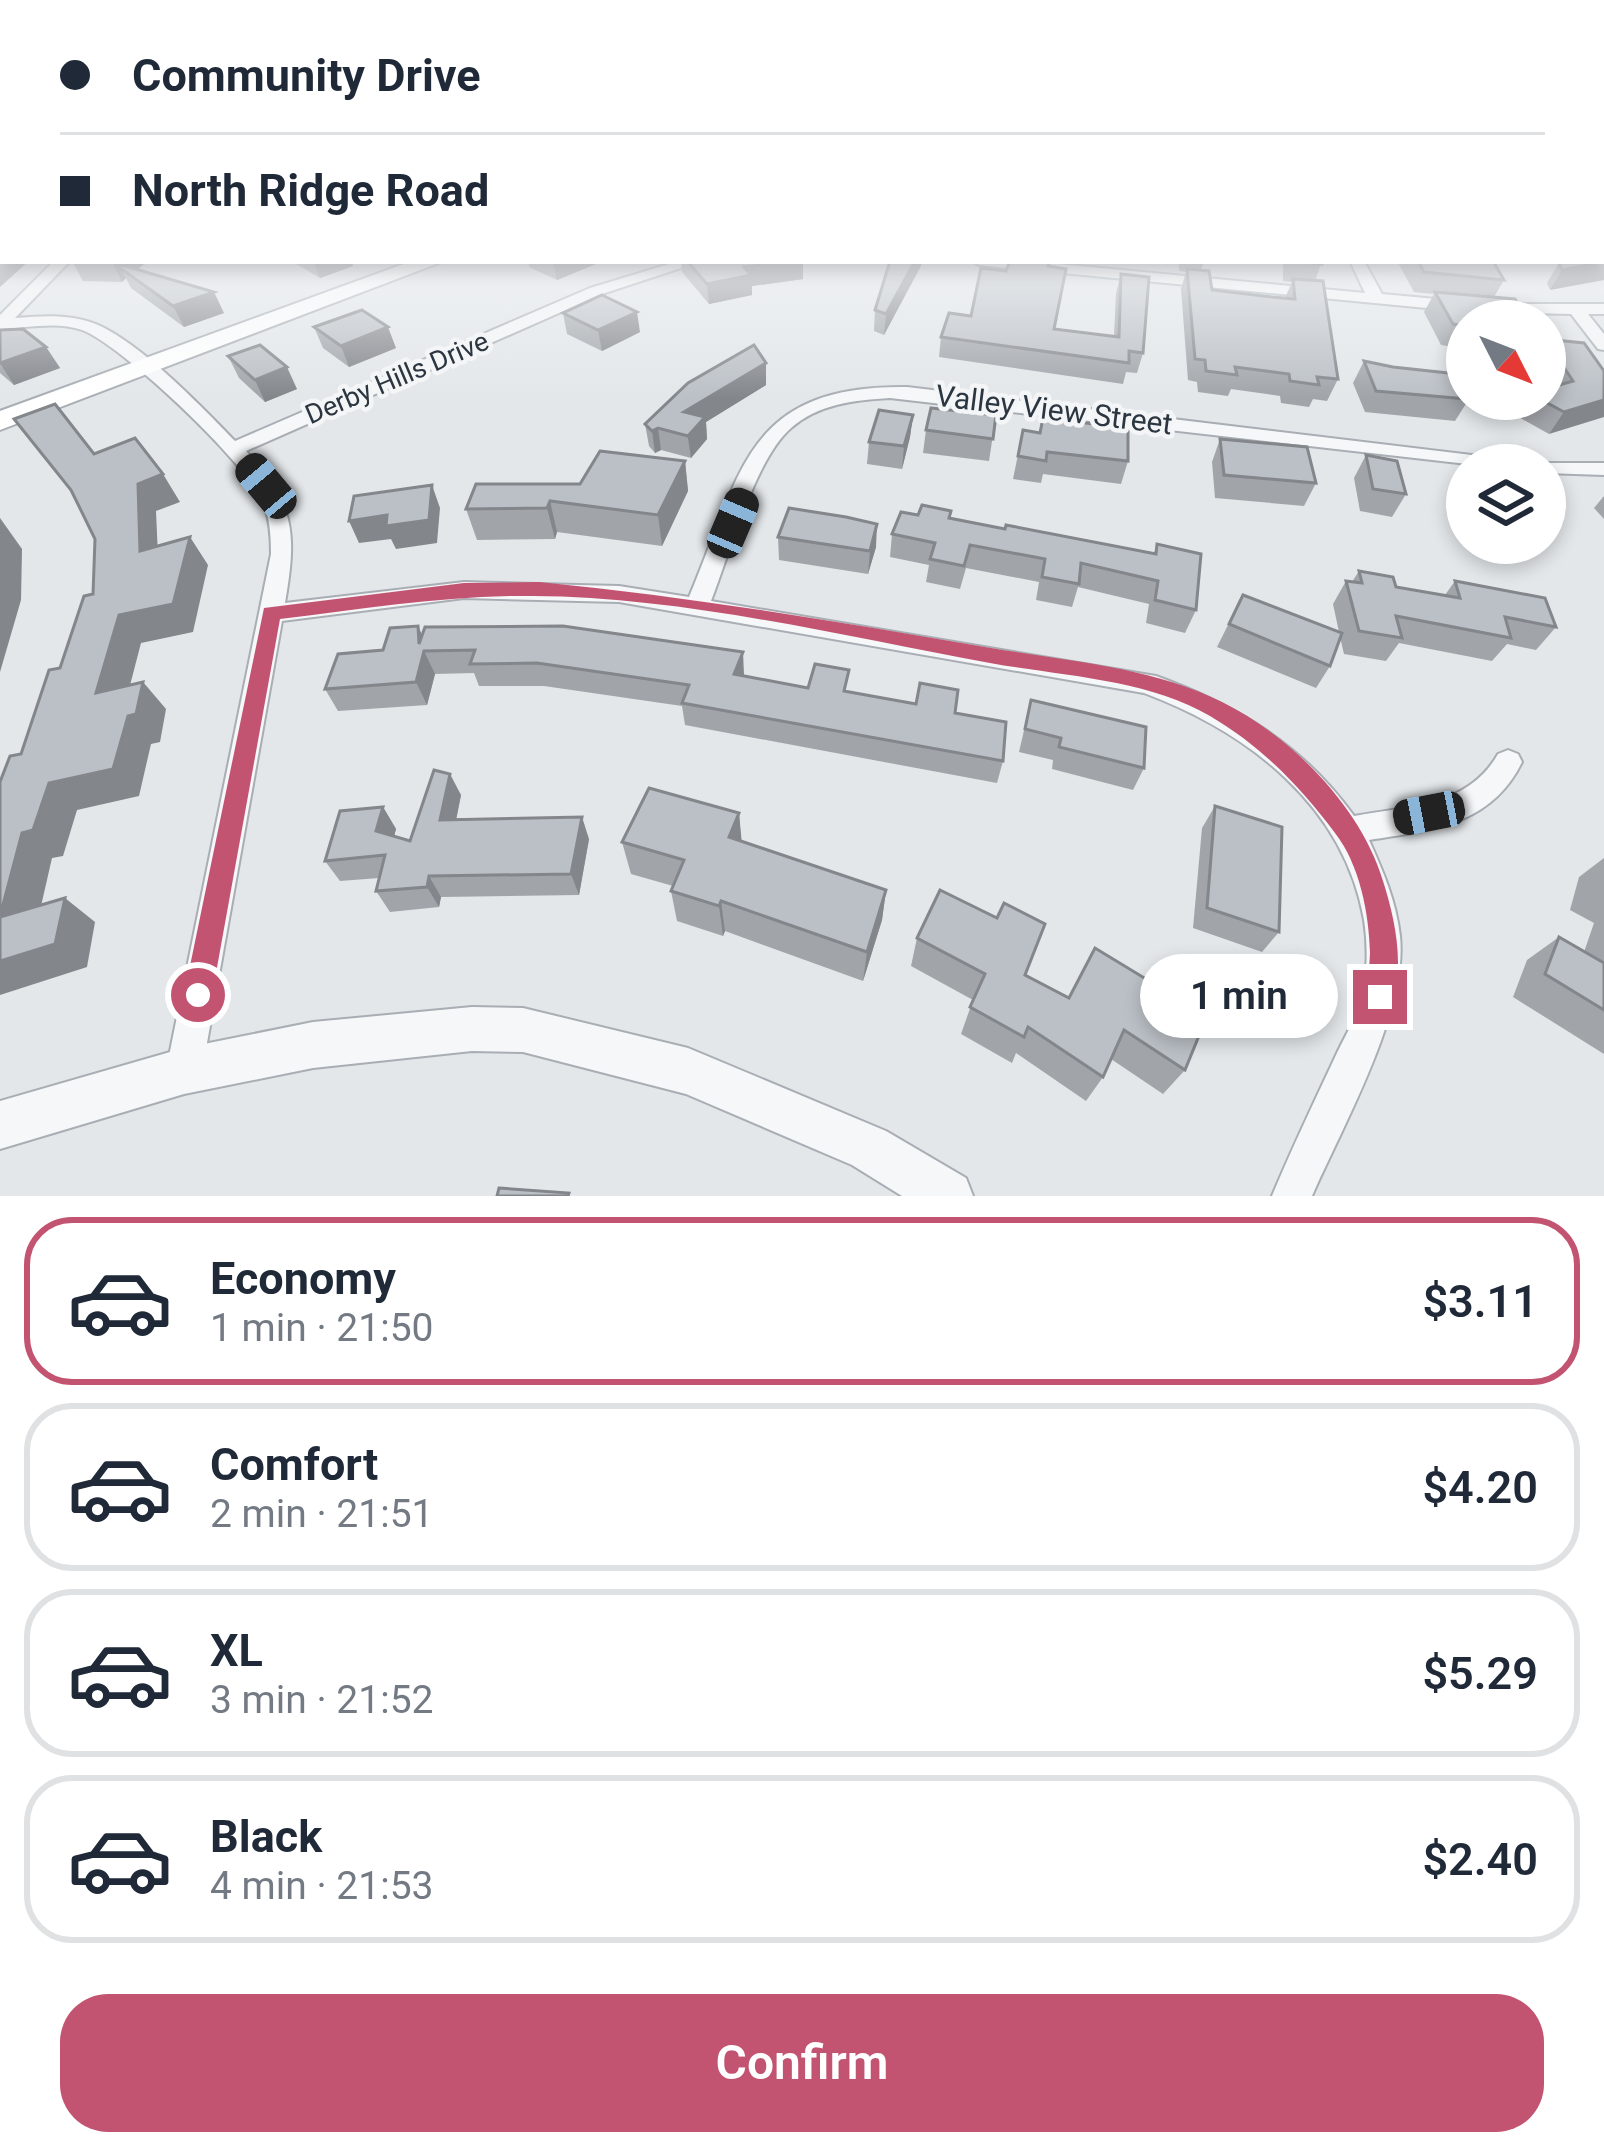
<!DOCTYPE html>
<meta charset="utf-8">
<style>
body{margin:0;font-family:Roboto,sans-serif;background:#f2f2f3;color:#1f2937;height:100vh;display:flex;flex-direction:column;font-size:45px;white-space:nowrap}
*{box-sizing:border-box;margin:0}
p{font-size:39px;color:#747a83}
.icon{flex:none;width:66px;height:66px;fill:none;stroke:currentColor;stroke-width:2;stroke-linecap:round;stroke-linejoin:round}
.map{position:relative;height:1196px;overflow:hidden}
.side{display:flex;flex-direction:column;background:#fff;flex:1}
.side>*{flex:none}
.banner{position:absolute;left:0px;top:0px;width:1605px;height:264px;box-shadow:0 6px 18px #0003;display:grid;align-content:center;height:264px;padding:0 60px;background:#fff}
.needle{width:78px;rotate:132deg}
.fabs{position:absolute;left:1446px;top:300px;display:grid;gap:24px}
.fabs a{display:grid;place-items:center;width:120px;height:120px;border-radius:50%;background:#fff;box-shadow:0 6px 18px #0003;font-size:60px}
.end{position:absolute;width:54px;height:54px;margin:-27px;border:15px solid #c35471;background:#fff;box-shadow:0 0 0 6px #fff}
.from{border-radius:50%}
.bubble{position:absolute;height:84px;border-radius:42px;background:#fff;box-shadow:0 6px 18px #0003;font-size:39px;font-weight:600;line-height:84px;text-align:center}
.car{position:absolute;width:36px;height:72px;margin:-36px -18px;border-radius:15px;box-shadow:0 0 9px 3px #0007;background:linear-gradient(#222 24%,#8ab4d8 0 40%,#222 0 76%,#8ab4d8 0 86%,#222 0)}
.banner b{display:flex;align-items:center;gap:42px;height:114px;font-size:45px}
.banner b+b{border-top:3px solid #e0e1e3}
.banner i{width:30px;height:30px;background:#1f2937}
ul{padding:21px 0 0;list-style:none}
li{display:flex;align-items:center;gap:36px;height:168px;margin:0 24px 18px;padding:0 36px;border:6px solid #e0e1e3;border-radius:48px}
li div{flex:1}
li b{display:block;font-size:45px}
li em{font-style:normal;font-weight:600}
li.on{border-color:#c35471}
li>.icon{width:108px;height:108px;stroke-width:1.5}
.primary-button{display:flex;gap:24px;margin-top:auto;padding:24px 60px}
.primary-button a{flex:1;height:138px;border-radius:48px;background:#c35471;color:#fff;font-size:48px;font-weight:600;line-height:138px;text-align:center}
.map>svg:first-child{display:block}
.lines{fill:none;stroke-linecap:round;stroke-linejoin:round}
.minor-casing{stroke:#a8aeb4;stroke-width:4}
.tertiary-casing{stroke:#a8aeb4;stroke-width:4}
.secondary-casing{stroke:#a8aeb4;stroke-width:4}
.minor{fill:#f6f7f9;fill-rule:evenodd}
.tertiary{fill:#f6f7f9;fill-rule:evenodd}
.secondary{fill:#fff;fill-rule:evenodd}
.wall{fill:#a1a5aa}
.shaded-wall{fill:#83868b}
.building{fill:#bbc0c6;stroke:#83868b;stroke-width:3}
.route{fill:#c35471}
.labels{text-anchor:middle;stroke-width:9;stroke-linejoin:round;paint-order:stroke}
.far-street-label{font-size:27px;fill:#2c3641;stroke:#f3f5f7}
.street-label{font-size:30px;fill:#2c3641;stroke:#f3f5f7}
</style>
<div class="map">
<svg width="1604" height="1196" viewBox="0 0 1604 1196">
<rect width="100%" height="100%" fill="#e3e7ea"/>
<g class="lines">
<!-- minor casing -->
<g class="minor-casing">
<g id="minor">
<path d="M 54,261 L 70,261 L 15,318 C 40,316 66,314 90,322 C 134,336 202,407 235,441 L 590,288 L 679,261 L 702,261 L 602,294 L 246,451 C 295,505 297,533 285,603 L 464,582 L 619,586 L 689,597 C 742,472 745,385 907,387 L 1538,463 L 1604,463 L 1604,475 L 1545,473 L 1545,465 L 1476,465 L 890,398 C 855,400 818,404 791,428 C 755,459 729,555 711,601 L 1156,676 C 1236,705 1303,745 1354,816 C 1409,806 1468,807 1498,754 L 1508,750 L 1518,754 L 1522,762 C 1491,825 1433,830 1369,840 C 1383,871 1396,901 1400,936 C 1408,1011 1343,1125 1312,1196 L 1272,1196 C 1292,1148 1315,1100 1337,1053 C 1345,1036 1355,1020 1360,1003 C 1368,978 1368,945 1364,920 C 1344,805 1248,732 1144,693 L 619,602 L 464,598 L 282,621 L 202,1071 L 197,1084 L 184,1089 L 171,1084 L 166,1071 L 271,554 C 271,536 270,517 262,500 C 244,461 122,345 82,330 C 57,321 26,328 0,329 L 0,315 Z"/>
<path d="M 972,261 L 1027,261 L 1365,293 L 1350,261 L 1364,261 L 1382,294 L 1458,301 L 1466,306 L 1458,311 L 979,265 Z"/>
<path d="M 1493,304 L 1604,304 L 1604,314 L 1588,314 L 1604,334 L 1604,350 L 1598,349 L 1571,314 L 1487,312 L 1487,306 Z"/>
</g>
</g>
<!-- tertiary casing -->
<g class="tertiary-casing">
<path id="tertiary" d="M 472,1007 L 523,1008 L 688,1048 L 886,1131 L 966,1178 L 973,1196 L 902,1196 L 852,1165 L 686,1094 L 523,1052 L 472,1051 L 313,1068 L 184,1094 L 0,1149 L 0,1101 L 184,1048 L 313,1022 Z"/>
</g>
<!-- secondary casing -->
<g class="secondary-casing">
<path id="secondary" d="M 412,261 L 444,261 L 0,430 L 0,411 Z"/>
</g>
<!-- minor -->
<use href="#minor" class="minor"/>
<!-- tertiary -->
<use href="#tertiary" class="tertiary"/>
<!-- secondary -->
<use href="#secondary" class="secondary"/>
</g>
<!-- wall -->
<g class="wall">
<path d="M 1604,242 L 1550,290 L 1547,283 L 1559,263 Z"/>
<path d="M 72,261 L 148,261 L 137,269 L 224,313 L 184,327 L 131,288 L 126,278 L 122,282 L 83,281 Z"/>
<path d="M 291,261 L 351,261 L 353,266 L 320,278 Z"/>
<path d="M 528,261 L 603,261 L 557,280 L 529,267 Z"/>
<path d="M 681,261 L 803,261 L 803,279 L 752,286 L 752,295 L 709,304 L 682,272 Z"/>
<path d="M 890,261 L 922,261 L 884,335 L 874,331 L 875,310 Z"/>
<path d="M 1179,261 L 1204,261 L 1201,270 L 1212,290 L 1285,298 L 1292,282 L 1283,281 L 1283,261 L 1322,261 L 1315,281 L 1338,379 L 1327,401 L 1313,399 L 1309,407 L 1281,403 L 1280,396 L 1231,389 L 1228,396 L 1198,392 L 1197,382 L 1188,380 L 1181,289 L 1186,272 L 1179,271 Z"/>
<path d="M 1397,261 L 1493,261 L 1504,280 L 1494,297 L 1467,321 L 1467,349 L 1441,345 L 1424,312 L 1434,294 L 1414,292 Z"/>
<path d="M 1049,266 L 1054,329 L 1114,336 L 1116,293 L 1121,274 L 1143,353 L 1137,373 L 1126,372 L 1123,384 L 939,357 L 941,337 L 971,316 L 1006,271 Z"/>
<path d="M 563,313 L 640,332 L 602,351 L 567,334 Z"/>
<path d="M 314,327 L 396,348 L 349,367 L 323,348 Z"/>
<path d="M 0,330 L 46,347 L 60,368 L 14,385 L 0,373 Z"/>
<path d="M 1545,339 L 1604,371 L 1549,434 L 1515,415 L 1526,399 L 1545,399 L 1549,388 L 1545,382 Z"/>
<path d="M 228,356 L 297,389 L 265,402 L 239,378 Z"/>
<path d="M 1364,361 L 1469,399 L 1455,421 L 1365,412 L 1353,383 Z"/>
<path d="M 766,363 L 766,385 L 706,422 L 707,439 L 691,458 L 661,450 L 655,453 L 649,446 L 645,424 Z"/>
<path d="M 913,415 L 910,437 L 902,469 L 867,464 L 869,442 Z"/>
<path d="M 996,415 L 989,461 L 923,453 L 926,430 Z"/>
<path d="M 1023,430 L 1128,461 L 1121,484 L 1043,474 L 1041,483 L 1013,479 Z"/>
<path d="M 1220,439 L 1316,483 L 1304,506 L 1215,498 L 1212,462 Z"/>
<path d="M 1366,455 L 1406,494 L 1392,517 L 1360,511 L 1354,478 Z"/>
<path d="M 685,461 L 688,491 L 662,546 L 557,532 L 555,539 L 477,540 L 466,509 Z"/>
<path d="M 1545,484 L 1557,515 L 1545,532 Z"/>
<path d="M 1467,488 L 1467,531 L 1462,529 L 1456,505 Z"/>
<path d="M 1604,496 L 1604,519 L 1594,508 Z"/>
<path d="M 918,515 L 950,518 L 1005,529 L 1154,553 L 1157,544 L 1196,610 L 1185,633 L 1146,623 L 1149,604 L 1078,587 L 1072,607 L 1036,600 L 1039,582 L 966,568 L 960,589 L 926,582 L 929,565 L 890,557 L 892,534 Z"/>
<path d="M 778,537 L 876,547 L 868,574 L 779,560 Z"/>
<path d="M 1359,571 L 1396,587 L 1445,595 L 1455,581 L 1556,627 L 1536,650 L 1507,644 L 1492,661 L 1399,643 L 1386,661 L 1344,654 L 1340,637 L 1330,666 L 1316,688 L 1217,647 L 1243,595 L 1339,632 L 1333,604 L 1346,581 L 1352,582 Z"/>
<path d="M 418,626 L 422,635 L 744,676 L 808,688 L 848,692 L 955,713 L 1003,761 L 997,783 L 685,725 L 682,706 L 544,686 L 479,686 L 474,673 L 435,674 L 427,705 L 338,711 L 325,689 Z"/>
<path d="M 1031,700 L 1144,768 L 1133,790 L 1052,769 L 1053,760 L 1019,752 Z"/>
<path d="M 461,795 L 456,819 L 589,839 L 579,895 L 441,897 L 439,907 L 390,912 L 376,891 L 379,878 L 340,881 L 325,861 L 383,807 L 396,829 L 394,836 L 410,841 Z"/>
<path d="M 1215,806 L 1279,932 L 1262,952 L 1193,928 L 1202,828 Z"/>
<path d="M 739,813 L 741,842 L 886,890 L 882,920 L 863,981 L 725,931 L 723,936 L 677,921 L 671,891 L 673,886 L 631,874 L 622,842 Z"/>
<path d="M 1604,858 L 1604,1054 L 1513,997 L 1527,960 L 1559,937 L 1584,952 L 1594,923 L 1570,910 L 1579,877 Z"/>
<path d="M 917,938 L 1025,975 L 1068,998 L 1095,948 L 1185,1070 L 1163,1094 L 1111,1059 L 1103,1077 L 1086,1101 L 1016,1053 L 1012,1063 L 961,1034 L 973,1000 L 911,966 Z"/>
</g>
<!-- shaded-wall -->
<g class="shaded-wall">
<path d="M 3,253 L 3,261 L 29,261 L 0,287 L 0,256 Z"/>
<path d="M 112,261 L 148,261 L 130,275 L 120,268 L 126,278 L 122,282 Z"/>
<path d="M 313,261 L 351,261 L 353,266 L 320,278 Z"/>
<path d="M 553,261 L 603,261 L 557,280 Z"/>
<path d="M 790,261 L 803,261 L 803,279 L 752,286 L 752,295 L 709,304 L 707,284 L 744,267 Z"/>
<path d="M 915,261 L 922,261 L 921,266 L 884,335 L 886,314 Z"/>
<path d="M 1604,262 L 1604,280 L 1550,290 L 1562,270 Z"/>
<path d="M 214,292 L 224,313 L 184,327 L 173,306 Z"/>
<path d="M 637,312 L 640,332 L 602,351 L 598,330 Z"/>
<path d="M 388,327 L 396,348 L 349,367 L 341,346 Z"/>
<path d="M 46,347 L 60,368 L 14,385 L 0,363 Z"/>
<path d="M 766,363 L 766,385 L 706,422 L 707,439 L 691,458 L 684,412 Z"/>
<path d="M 287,367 L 297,389 L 265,402 L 255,380 Z"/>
<path d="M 1604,400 L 1604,417 L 1549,434 L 1564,412 Z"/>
<path d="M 913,415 L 910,437 L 902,469 L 904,446 Z"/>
<path d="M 658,428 L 661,450 L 655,453 L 652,431 Z"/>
<path d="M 685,461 L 688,491 L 662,546 L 658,515 Z"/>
<path d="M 163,474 L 180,502 L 156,511 L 159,579 L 140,551 L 138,484 Z"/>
<path d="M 432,485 L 440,508 L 437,543 L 396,549 L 391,539 L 359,543 L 349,521 Z"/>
<path d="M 550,501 L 557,532 L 555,539 L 547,508 Z"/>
<path d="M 0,518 L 22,549 L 21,600 L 0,672 Z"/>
<path d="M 877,524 L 876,547 L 868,574 L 870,551 Z"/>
<path d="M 190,537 L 208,565 L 193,632 L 141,643 L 121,720 L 96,693 L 119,615 Z"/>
<path d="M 418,626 L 428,649 L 424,651 L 435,674 L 427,705 L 416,682 Z"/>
<path d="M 743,652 L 744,675 L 734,674 Z"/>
<path d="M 143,682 L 166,709 L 160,742 L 151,744 L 139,796 L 77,810 L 63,856 L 52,858 L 33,941 L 0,917 L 22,833 L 49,783 L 128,716 Z"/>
<path d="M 450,774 L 461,795 L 452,841 L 440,820 Z"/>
<path d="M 383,807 L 396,829 L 390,852 L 376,831 Z"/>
<path d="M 739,813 L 742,845 L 729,837 Z"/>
<path d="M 582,817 L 589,839 L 579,895 L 571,874 Z"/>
<path d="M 429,876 L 441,897 L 439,907 L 427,887 Z"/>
<path d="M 886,890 L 882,920 L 863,981 L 867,952 Z"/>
<path d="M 65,898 L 95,922 L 87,967 L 0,995 L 0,961 Z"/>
<path d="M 721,901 L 725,931 L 723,936 L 719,906 Z"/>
</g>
<!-- building -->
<g class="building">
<path d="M 0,231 L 3,231 L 3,253 L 0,256 Z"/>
<path d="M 1604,242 L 1604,262 L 1562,270 L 1559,263 L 1563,261 L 1602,261 L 1602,243 Z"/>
<path d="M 687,261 L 790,261 L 744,267 L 751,275 L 707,284 Z"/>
<path d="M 890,261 L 915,261 L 886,314 L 875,310 Z"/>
<path d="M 1010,261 L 1050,261 L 1048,266 L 1066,269 L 1054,329 L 1119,337 L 1121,274 L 1149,277 L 1143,353 L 1129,351 L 1129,363 L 941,337 L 949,313 L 971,316 L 981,268 L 1006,271 Z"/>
<path d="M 1291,261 L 1322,261 L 1322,264 Z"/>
<path d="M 1418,261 L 1493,261 L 1504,280 L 1424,272 Z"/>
<path d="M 122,265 L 214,292 L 173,306 L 120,268 Z"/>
<path d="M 1187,269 L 1209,271 L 1212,290 L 1272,297 L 1295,299 L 1293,279 L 1323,281 L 1338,379 L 1317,377 L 1319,385 L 1290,381 L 1289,374 L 1235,367 L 1237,375 L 1206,371 L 1205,360 L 1195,359 Z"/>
<path d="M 1435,292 L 1515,299 L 1528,321 L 1467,321 L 1467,326 L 1453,324 Z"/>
<path d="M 602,295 L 637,312 L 598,330 L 563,313 Z"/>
<path d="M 362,310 L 388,327 L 341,346 L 314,327 Z"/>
<path d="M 23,329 L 46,347 L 0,363 L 0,330 Z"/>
<path d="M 1545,339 L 1584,343 L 1604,371 L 1604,400 L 1564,412 L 1540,399 L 1545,399 L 1545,389 L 1573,381 Z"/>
<path d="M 260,345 L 287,367 L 255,380 L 228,356 Z"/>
<path d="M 754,345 L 766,363 L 684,412 L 705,417 L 688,436 L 658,428 L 652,431 L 645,424 L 688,383 Z"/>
<path d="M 1364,361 L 1393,367 L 1457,374 L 1467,399 L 1376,391 Z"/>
<path d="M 55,404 L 94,454 L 135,438 L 163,474 L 138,484 L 140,551 L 190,537 L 173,604 L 119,615 L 96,693 L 143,682 L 136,714 L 128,716 L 113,769 L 49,783 L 33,830 L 22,833 L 0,916 L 0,782 L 10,756 L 21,754 L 49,670 L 60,668 L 84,596 L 93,594 L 95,539 L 71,490 L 14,419 Z"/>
<path d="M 931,408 L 996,415 L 993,439 L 926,430 Z"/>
<path d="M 879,410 L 913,415 L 904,446 L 869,442 Z"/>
<path d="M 1043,418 L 1128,428 L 1128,461 L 1047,452 L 1046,461 L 1018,456 L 1023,430 L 1040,433 Z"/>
<path d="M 1220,439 L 1307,447 L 1316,483 L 1224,475 Z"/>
<path d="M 600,451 L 685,461 L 658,515 L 550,501 L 547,508 L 466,509 L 476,484 L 580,484 Z"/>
<path d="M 1366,455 L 1397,461 L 1406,494 L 1373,489 Z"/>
<path d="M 1545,484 L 1557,515 L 1545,513 Z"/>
<path d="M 432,485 L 429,520 L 386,526 L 387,515 L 349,521 L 354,496 Z"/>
<path d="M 922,505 L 951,511 L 949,518 L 1005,529 L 1006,525 L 1156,554 L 1157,544 L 1201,554 L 1196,610 L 1155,600 L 1158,581 L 1081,563 L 1079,584 L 1042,577 L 1045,559 L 970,545 L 964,566 L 930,559 L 935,543 L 892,534 L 901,512 L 918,515 Z"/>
<path d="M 789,508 L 846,517 L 877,524 L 870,551 L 778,537 Z"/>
<path d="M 1359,571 L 1393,577 L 1396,587 L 1460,598 L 1455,581 L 1545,598 L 1556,627 L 1505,617 L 1511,638 L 1396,616 L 1402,638 L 1359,631 L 1346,581 L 1362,583 Z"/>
<path d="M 1243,595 L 1342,633 L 1330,666 L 1229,624 Z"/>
<path d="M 418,626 L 419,644 L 425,627 L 563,626 L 743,652 L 734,674 L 808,688 L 815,664 L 849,670 L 844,691 L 916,704 L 920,683 L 958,690 L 955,713 L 1006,722 L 1003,761 L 682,703 L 689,685 L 537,663 L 470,664 L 475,650 L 424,651 L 416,682 L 325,689 L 338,654 L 383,650 L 390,628 Z"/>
<path d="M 1031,700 L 1146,727 L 1144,768 L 1059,747 L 1061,738 L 1025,729 Z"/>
<path d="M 434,770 L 450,774 L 440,820 L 582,817 L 571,874 L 429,876 L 427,887 L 376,891 L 385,855 L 325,861 L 340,811 L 383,807 L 376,831 L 410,841 Z"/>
<path d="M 649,788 L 739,813 L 729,837 L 886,890 L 867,952 L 721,901 L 719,906 L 671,891 L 684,860 L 622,842 Z"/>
<path d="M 1215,806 L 1282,827 L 1279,932 L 1207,908 Z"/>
<path d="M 940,890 L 997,918 L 1004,903 L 1045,924 L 1025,975 L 1069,998 L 1095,948 L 1207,1016 L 1185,1070 L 1124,1030 L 1103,1077 L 1028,1027 L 1024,1037 L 970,1007 L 985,974 L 917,938 Z"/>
<path d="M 65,898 L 55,944 L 0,961 L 0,917 Z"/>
<path d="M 1559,937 L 1604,963 L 1604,1010 L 1545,974 Z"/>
<path d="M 499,1188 L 569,1193 L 568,1196 L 497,1196 Z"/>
</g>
<!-- sky -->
<linearGradient id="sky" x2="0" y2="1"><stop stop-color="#8cb6da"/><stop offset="0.58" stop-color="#f2f4f6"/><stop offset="1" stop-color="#f2f4f6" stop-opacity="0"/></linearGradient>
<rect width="1604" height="398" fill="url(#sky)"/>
<!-- route -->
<path class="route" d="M 539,582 C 692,597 841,622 991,648 C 1068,661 1152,667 1222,702 C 1291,736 1361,807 1383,881 C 1395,919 1406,968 1390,1007 L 1380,1011 L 1370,1007 C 1363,989 1370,971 1370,953 C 1369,914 1360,865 1335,833 C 1300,786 1261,746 1210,716 C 1147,679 1061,676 990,663 C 841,636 686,597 533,596 C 448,595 364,609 280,619 L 212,995 L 208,1005 L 198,1009 L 188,1005 L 184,995 L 264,608 L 464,583 Z"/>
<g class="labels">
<!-- far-street labels -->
<g class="far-street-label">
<text transform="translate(397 378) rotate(-23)" y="9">Derby Hills Drive</text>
</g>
<!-- street labels -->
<g class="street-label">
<text transform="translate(1054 410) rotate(7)" y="10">Valley View Street</text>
</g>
</g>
</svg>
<div class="fabs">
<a><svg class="needle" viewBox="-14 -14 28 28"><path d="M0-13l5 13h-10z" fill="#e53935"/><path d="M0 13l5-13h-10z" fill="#747a83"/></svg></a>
<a><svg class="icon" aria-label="layers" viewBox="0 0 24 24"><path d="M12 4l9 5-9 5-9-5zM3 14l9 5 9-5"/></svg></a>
</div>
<i class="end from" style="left:198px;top:995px"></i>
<i class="end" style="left:1380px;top:997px"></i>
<div class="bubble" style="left:1140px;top:954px;width:198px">1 min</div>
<i class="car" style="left:266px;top:486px;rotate:320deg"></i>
<i class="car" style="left:733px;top:523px;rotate:23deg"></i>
<i class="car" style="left:1429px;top:813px;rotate:259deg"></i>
<div class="banner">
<b><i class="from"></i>Community Drive</b>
<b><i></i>North Ridge Road</b>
</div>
</div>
<section class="side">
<ul>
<li class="on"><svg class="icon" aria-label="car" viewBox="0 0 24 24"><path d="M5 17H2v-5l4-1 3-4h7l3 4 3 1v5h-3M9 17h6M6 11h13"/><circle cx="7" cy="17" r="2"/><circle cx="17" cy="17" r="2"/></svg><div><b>Economy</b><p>1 min · 21:50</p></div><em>$3.11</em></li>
<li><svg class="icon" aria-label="car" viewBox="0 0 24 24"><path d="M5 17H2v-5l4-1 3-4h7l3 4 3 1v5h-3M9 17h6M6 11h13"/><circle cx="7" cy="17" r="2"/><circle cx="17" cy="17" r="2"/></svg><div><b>Comfort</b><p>2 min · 21:51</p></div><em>$4.20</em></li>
<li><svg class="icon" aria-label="car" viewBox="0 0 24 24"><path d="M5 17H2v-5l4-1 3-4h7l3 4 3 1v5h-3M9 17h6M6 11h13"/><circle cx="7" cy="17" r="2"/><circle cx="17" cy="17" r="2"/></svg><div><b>XL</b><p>3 min · 21:52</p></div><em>$5.29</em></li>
<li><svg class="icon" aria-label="car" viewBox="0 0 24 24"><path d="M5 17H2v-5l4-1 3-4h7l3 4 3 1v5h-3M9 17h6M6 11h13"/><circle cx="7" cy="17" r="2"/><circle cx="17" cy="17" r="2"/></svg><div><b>Black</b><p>4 min · 21:53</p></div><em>$2.40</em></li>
</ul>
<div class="primary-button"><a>Confirm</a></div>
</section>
